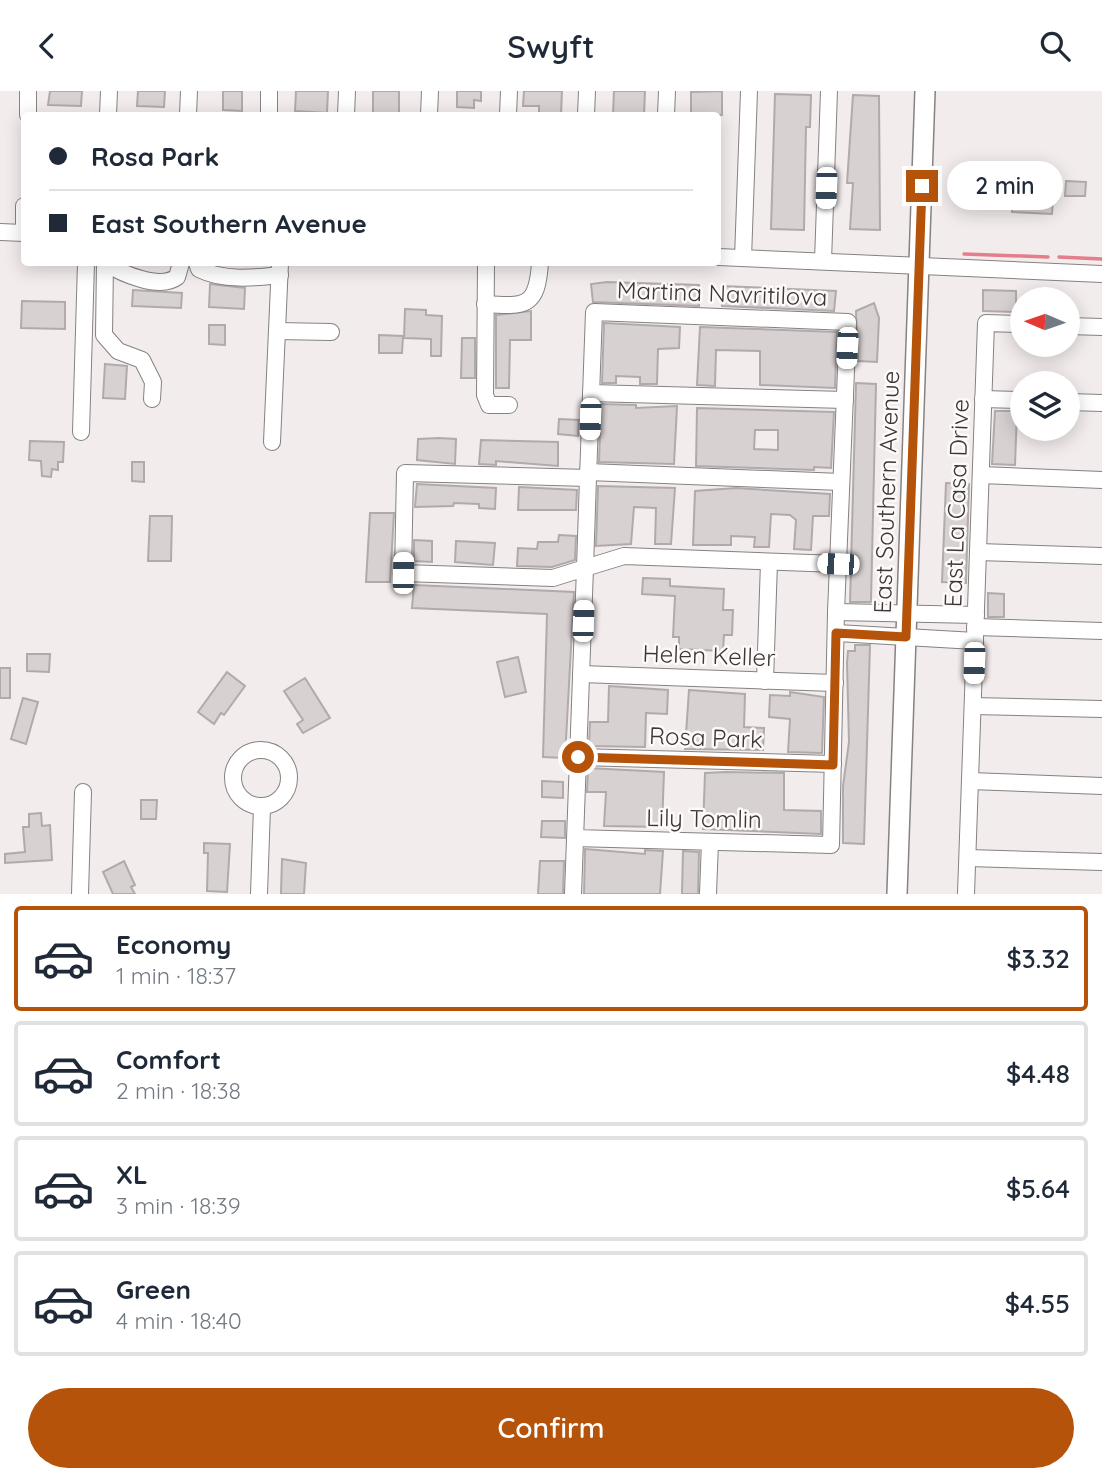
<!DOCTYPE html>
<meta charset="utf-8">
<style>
body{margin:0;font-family:Quicksand,sans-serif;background:#f2f2f3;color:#1f2937;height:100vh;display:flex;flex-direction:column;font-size:26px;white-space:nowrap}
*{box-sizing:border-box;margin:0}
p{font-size:23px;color:#747a83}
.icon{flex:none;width:38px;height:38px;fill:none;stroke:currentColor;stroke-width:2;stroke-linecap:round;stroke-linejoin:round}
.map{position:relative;height:803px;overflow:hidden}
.panel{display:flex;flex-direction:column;background:#fff;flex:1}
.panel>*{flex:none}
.hud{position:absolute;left:21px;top:21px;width:700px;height:154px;border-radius:7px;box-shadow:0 4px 18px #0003;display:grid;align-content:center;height:154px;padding:0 28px;background:#fff}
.needle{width:46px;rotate:272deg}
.fabs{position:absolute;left:1010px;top:196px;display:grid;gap:14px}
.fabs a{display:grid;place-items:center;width:70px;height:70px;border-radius:50%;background:#fff;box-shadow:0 4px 18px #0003;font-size:35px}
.end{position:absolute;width:32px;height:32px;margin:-16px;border:9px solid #b45309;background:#fff;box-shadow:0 0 0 4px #fff}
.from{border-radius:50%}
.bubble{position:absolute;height:49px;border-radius:24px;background:#fff;box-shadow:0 4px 18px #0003;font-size:23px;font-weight:600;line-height:49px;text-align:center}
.car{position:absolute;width:21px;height:42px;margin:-21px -10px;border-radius:9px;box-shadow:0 0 5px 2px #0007;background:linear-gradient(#fff 24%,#345 0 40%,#fff 0 76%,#345 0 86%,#fff 0)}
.hud b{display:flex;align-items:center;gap:24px;height:66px;font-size:26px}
.hud b+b{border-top:2px solid #e0e1e3}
.hud i{width:18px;height:18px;background:#1f2937}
ul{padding:12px 0 0;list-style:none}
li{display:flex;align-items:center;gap:21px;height:105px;margin:0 14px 10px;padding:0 14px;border:4px solid #e0e1e3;border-radius:7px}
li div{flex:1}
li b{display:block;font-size:26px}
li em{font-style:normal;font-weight:600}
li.on{border-color:#b45309}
li>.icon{width:63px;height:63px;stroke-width:1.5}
.cta{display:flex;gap:14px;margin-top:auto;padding:14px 28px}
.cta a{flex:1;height:80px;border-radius:42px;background:#b45309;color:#fff;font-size:28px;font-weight:600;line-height:80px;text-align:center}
header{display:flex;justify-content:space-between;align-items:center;height:91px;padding:0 28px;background:#fff;font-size:32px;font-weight:600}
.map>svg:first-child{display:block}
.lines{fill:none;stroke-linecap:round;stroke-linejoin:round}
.stream{stroke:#e57e8b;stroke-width:3.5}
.building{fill:#d8d1d1;stroke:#b1aaab;stroke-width:2;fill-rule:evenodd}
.minor-casing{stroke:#878181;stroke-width:18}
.major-casing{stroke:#878181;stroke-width:22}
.minor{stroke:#fff;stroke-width:16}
.major{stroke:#fff;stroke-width:19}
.route{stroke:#b45309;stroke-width:9}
.labels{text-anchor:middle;stroke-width:5;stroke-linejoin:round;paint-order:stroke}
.street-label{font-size:24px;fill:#3a3737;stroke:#fefafa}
</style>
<header><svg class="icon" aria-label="back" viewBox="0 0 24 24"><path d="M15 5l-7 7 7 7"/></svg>Swyft<svg class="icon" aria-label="search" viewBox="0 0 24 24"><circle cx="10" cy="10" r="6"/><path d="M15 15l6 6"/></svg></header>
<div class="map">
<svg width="1102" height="803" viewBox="0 0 1102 803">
<rect width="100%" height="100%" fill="#f3ecec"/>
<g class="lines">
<!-- stream -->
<g class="stream">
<path d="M 964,163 L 1048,166"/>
<path d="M 1059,166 L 1102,168"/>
</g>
</g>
<!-- building -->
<g class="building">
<path d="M 50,0 L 82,0 L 81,15 L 48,14 Z"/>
<path d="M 138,0 L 165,0 L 164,16 L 137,15 Z"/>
<path d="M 223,0 L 242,0 L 242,20 L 223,19 Z"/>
<path d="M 296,0 L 328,0 L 327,22 L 295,20 Z"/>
<path d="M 373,0 L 399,0 L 399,23 L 373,22 Z"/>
<path d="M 457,0 L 481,0 L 481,10 L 474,9 L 474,17 L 457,16 Z"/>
<path d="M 524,0 L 562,0 L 561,24 L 539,24 L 539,15 L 523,15 Z"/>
<path d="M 614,0 L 645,0 L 644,24 L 613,24 Z"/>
<path d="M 722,0 L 722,24 L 691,24 L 691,1 Z"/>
<path d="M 775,3 L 811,4 L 810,36 L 806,36 L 804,139 L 771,138 Z"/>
<path d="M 853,4 L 879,5 L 880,139 L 850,138 L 853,92 L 847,92 Z"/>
<path d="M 1066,90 L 1086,91 L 1085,105 L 1065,105 Z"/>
<path d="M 1012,107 L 1053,109 L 1052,123 L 1012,121 Z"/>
<path d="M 607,191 L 699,194 L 699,215 L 593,211 L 591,193 Z"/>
<path d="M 210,193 L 245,197 L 244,218 L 209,216 Z"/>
<path d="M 722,195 L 836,200 L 834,220 L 722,215 Z"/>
<path d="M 133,199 L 182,202 L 181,217 L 132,215 Z"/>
<path d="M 983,199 L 1016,200 L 1016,221 L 983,220 Z"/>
<path d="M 22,210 L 65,211 L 65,238 L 21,237 Z"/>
<path d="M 874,212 L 879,227 L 877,271 L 858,270 L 856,220 Z"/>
<path d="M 405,218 L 426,219 L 426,224 L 442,225 L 441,265 L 431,265 L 431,248 L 404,247 Z"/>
<path d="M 531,220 L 531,249 L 510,249 L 509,297 L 496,297 L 496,224 Z"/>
<path d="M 604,232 L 680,236 L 679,257 L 658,258 L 657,293 L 640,293 L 640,286 L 616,285 L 616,292 L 602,292 Z"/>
<path d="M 209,234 L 225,234 L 225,254 L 209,253 Z"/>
<path d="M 700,236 L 837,241 L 835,297 L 760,294 L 760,260 L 716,259 L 715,295 L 697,294 Z"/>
<path d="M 379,244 L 403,245 L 402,262 L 379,262 Z"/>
<path d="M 462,247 L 475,247 L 475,287 L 461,287 Z"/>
<path d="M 105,273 L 127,275 L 125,308 L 103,307 Z"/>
<path d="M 856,292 L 876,293 L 871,511 L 850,511 Z"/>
<path d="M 601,313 L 636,314 L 636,317 L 677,315 L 674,373 L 599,371 Z"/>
<path d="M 697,317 L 834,321 L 831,377 L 814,376 L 814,379 L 696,375 ZM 755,339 L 778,339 L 778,359 L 754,358 Z"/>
<path d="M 995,320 L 1017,320 L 1015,374 L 992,373 Z"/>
<path d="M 559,328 L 579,329 L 578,345 L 558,343 Z"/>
<path d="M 439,347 L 456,348 L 455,373 L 417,369 L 418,348 Z"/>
<path d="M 481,349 L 558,351 L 558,375 L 496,370 L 496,374 L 479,373 Z"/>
<path d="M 30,350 L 64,351 L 63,371 L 58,371 L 58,379 L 52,378 L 51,386 L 42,385 L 41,370 L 29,369 Z"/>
<path d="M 132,371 L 144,371 L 144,391 L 132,390 Z"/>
<path d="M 946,392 L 969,393 L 966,492 L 942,491 Z"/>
<path d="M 417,393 L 496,397 L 495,418 L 479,417 L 479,413 L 454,412 L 453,415 L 415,416 Z"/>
<path d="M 598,395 L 675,397 L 671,453 L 655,453 L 656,417 L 634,416 L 631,453 L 596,455 Z"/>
<path d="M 519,396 L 577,399 L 576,419 L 518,419 Z"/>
<path d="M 736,397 L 830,403 L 829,425 L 813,425 L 811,459 L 794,458 L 796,429 L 790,424 L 771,423 L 769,456 L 754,456 L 755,446 L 731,445 L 731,454 L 693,454 L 695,400 Z"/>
<path d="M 370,422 L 394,422 L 390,491 L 366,491 Z"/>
<path d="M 150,425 L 172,425 L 171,470 L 148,470 Z"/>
<path d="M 559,444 L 576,445 L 575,469 L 552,476 L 517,475 L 518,457 L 537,458 L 538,451 L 558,451 Z"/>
<path d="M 414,449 L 432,450 L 432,471 L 414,470 Z"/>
<path d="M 456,450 L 495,452 L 493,474 L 455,471 Z"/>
<path d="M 643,487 L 670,488 L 670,495 L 724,498 L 723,519 L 733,519 L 732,544 L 724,544 L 723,560 L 679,558 L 679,546 L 673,546 L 675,505 L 642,503 Z"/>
<path d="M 414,494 L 574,501 L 565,667 L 543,666 L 547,523 L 412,517 Z"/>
<path d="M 988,502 L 1004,503 L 1004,526 L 988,526 Z"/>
<path d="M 855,554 L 870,554 L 864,753 L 843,752 L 843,695 L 849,651 L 847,572 L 848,560 L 855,560 Z"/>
<path d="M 27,563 L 50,563 L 49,581 L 27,580 Z"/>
<path d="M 518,566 L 526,601 L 505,606 L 497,571 Z"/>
<rect x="0" y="577" width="10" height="30"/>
<path d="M 227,581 L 245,595 L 224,624 L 221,622 L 214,633 L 198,621 Z"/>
<path d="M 305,587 L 330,627 L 303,642 L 297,633 L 303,629 L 284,600 Z"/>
<path d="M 609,595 L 668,599 L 667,623 L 646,622 L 645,656 L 589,655 L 590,631 L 608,631 Z"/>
<path d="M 689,599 L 745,603 L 744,636 L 764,637 L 763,659 L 685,658 Z"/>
<path d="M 790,601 L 824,606 L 822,662 L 788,661 L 790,628 L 769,626 L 770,604 L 790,605 Z"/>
<path d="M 23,607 L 38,611 L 26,653 L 11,648 Z"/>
<path d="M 588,677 L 664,681 L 662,736 L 604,735 L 606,701 L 587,701 Z"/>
<path d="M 726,681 L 784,682 L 784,719 L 821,720 L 821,743 L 703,738 L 705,682 Z"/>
<path d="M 542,690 L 563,691 L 563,707 L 542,706 Z"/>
<path d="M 141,709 L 157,709 L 156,728 L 141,728 Z"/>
<path d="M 41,722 L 42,735 L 50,734 L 52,769 L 5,772 L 5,763 L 25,761 L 23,736 L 29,736 L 29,723 Z"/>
<path d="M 542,730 L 565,730 L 565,747 L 541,746 Z"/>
<path d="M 204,752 L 230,753 L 227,801 L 207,800 L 208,762 L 204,762 Z"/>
<path d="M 585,758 L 645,763 L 645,759 L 663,760 L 660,803 L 584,803 Z"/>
<path d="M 683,760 L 699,761 L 698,803 L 682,803 Z"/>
<path d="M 282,768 L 306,772 L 304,803 L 281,803 Z"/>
<path d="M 124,770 L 135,794 L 131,796 L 135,803 L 113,803 L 103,781 Z"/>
<path d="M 540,770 L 564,770 L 563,803 L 538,803 Z"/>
</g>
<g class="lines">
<!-- minor casing -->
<g class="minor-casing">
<g id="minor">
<path d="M 28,24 L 28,0"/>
<path d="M 108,24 L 109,0"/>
<path d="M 188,24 L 189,0"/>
<path d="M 269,24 L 269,0"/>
<path d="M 346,24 L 347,0"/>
<path d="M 429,24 L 430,0"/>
<path d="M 508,24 L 509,0"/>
<path d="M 586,24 L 587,0"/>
<path d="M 666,24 L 667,0"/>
<path d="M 0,141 L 24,142"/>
<path d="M 24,142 L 24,115"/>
<path d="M 718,166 L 1102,183"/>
<path d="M 743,167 L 749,0"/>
<path d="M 823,170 L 829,0"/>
<path d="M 105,172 L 104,244 L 118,260 L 142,269 L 153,291 L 152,308"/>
<path d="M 106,172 C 122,183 160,199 177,186 L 181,172"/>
<path d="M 197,172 L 199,178 C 223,190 254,187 280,184"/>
<path d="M 486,172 L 485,304 L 489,314 L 509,314"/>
<path d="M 485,213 C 526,216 537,216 540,172"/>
<path d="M 1068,235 L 1102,236"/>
<path d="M 277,240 L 331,241"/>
<path d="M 591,302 L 845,309"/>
<path d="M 983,308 L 1022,309"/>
<path d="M 1068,311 L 1102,312"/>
<path d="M 81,341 L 86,172"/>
<path d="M 272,351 L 280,172"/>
<path d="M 588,381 L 841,391"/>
<path d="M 981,384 L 1102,389"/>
<path d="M 588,387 L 585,477 L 624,465 L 838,473"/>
<path d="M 978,461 L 1102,465"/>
<path d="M 836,521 L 976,524"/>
<path d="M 975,536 L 1102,540"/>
<path d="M 837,542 L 975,550"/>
<path d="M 581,583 L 835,592"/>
<path d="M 765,590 L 769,471"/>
<path d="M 973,615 L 1102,618"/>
<circle cx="261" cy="687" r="28"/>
<path d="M 578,666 L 833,673"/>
<path d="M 970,690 L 1102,695"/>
<path d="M 968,767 L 1102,771"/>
<path d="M 80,803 L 83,701"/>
<path d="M 259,803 L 262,716"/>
<path d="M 573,803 C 577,694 581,585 585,477 L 553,487 L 403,482 L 405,382 L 588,387 L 594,221 L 848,231 L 836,521 L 831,754 L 575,747"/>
<path d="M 708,803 L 710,751"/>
<path d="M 966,803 L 986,232 L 1022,233"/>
</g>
</g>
<!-- major casing -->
<g class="major-casing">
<path id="major" d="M 897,803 L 925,0"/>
</g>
<!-- minor -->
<use href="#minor" class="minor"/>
<!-- major -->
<use href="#major" class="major"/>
</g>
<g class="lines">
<!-- route -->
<path class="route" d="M 578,666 L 833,674 L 836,542 L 906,546 L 922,95"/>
</g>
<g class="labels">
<!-- street labels -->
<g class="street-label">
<text transform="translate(722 203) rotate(2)" y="8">Martina Navritilova</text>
<text transform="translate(887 401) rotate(-88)" y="8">East Southern Avenue</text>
<text transform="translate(957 412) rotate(-88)" y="8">East La Casa Drive</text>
<text transform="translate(709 565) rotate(2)" y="8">Helen Keller</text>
<text transform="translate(706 647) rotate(2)" y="8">Rosa Park</text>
<text transform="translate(704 728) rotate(1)" y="8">Lily Tomlin</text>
</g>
</g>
</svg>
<div class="fabs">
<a><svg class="needle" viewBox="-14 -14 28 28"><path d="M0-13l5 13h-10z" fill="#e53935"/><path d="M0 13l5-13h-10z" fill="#747a83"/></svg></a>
<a><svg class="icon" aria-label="layers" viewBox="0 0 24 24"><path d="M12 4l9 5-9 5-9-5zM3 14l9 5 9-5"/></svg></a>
</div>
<i class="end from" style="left:578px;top:666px"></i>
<i class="end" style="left:922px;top:95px"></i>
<div class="bubble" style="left:947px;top:70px;width:116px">2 min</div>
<i class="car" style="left:826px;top:97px;rotate:182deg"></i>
<i class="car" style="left:847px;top:257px;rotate:183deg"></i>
<i class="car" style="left:590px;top:328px;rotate:182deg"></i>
<i class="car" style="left:838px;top:473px;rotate:272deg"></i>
<i class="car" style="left:403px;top:482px;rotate:1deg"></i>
<i class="car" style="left:583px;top:530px;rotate:2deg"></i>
<i class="car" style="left:974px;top:572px;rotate:182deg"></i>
<div class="hud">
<b><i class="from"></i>Rosa Park</b>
<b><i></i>East Southern Avenue</b>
</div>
</div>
<section class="panel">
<ul>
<li class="on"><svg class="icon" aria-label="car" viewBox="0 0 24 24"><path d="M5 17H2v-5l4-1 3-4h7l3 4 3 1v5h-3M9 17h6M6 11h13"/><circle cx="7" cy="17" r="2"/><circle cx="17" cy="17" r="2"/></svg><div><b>Economy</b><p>1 min · 18:37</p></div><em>$3.32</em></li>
<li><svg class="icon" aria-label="car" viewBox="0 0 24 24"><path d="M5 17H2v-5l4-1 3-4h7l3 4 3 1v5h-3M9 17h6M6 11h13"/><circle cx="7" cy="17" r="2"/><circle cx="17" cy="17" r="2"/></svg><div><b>Comfort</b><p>2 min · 18:38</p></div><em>$4.48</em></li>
<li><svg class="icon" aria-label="car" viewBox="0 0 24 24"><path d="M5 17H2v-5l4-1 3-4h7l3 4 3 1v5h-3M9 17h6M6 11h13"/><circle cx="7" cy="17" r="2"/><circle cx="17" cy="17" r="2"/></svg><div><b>XL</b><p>3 min · 18:39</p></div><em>$5.64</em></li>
<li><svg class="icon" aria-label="car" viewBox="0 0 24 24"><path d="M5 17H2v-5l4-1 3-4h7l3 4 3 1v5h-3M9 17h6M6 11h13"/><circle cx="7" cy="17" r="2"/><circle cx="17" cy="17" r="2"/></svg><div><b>Green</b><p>4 min · 18:40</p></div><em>$4.55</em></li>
</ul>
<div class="cta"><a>Confirm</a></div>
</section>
